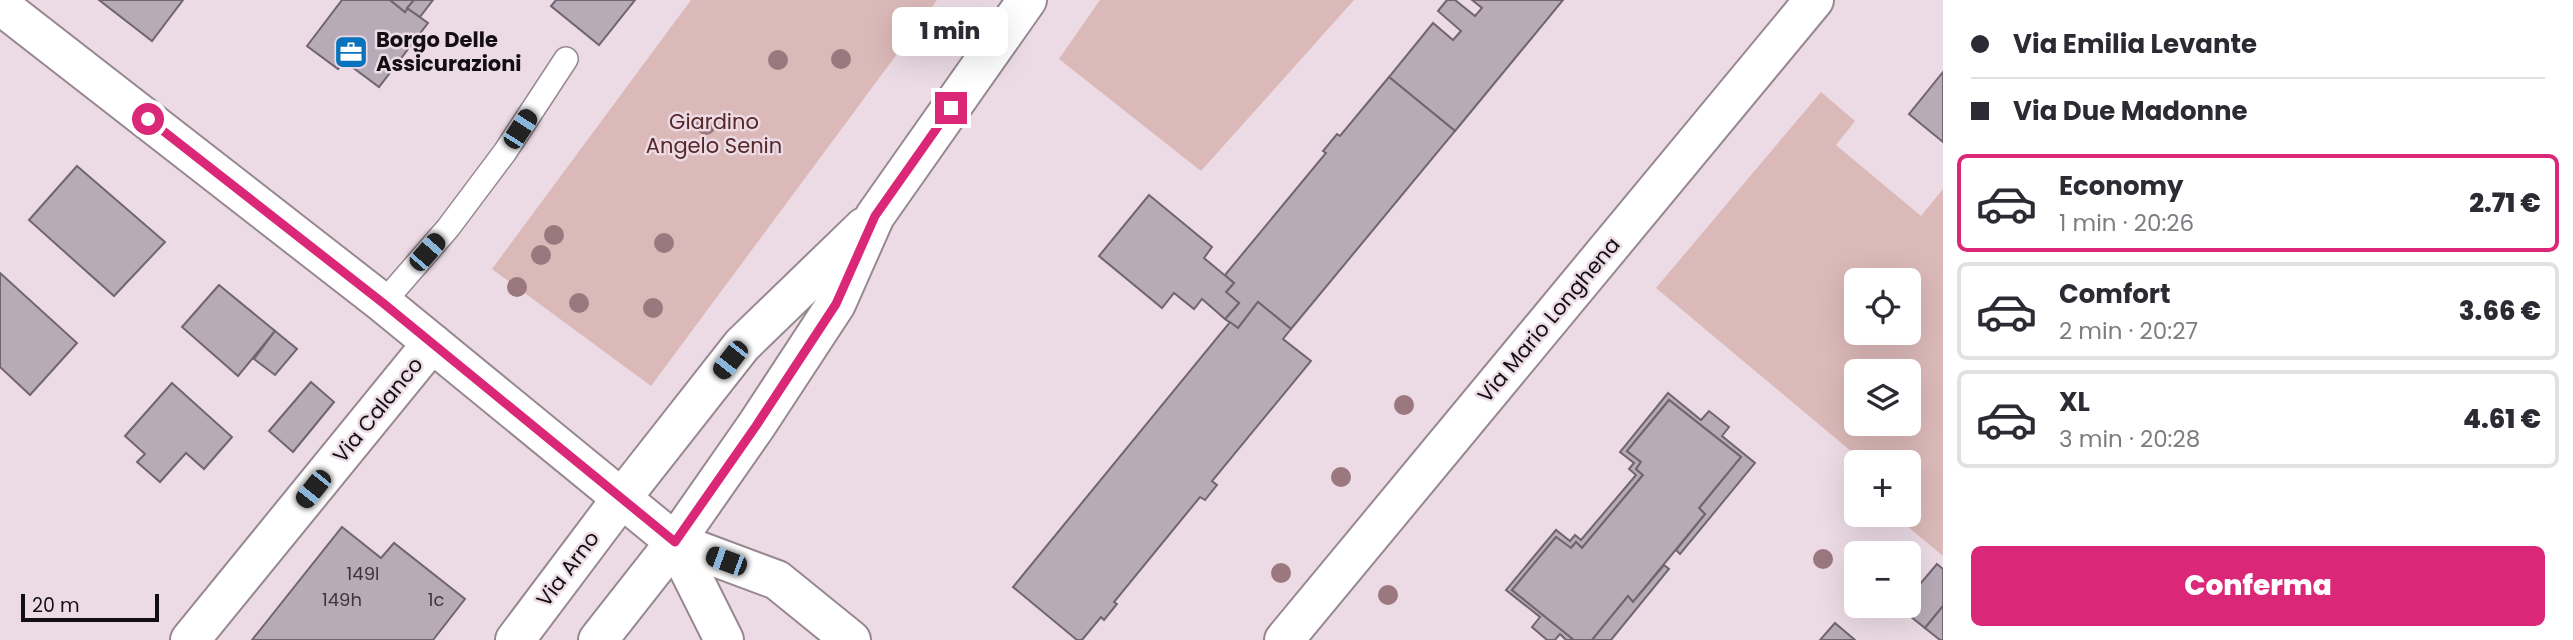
<!DOCTYPE html>
<html lang="it">
<meta charset="utf-8">
<style>
body{margin:0;font-family:Poppins,sans-serif;background:#f2f2f3;color:#2b2b33;height:100vh;display:flex;flex-direction:column;font-size:26px;white-space:nowrap}
*{box-sizing:border-box;margin:0}
p{font-size:23px;color:#7c7c81}
.icon{flex:none;width:38px;height:38px;fill:none;stroke:currentColor;stroke-width:2;stroke-linecap:round;stroke-linejoin:round}
.map{position:relative;flex:1;overflow:hidden}
.details{display:flex;flex-direction:column;background:#fff;width:630px}
.details>*{flex:none}
.hud{display:grid;align-content:center;height:154px;padding:0 28px;background:#fff}
.controls{position:absolute;left:1844px;top:268px;display:grid;gap:14px}
.controls a{display:grid;place-items:center;width:77px;height:77px;border-radius:10px;background:#fff;box-shadow:0 7px 28px #0002;font-size:35px}
.scale{position:absolute;left:21px;bottom:18px;width:138px;box-sizing:border-box;padding-left:7px;border:4px solid #130e11;border-top:0;font-size:19px;line-height:24px;white-space:nowrap;color:#130e11;-webkit-text-stroke:5px #ecdbe5;paint-order:stroke}
.end{position:absolute;width:32px;height:32px;margin:-16px;border:9px solid #db2777;background:#fff;box-shadow:0 0 0 4px #fff}
.from{border-radius:50%}
.bubble{position:absolute;height:49px;border-radius:10px;background:#fff;box-shadow:0 7px 28px #0002;font-size:23px;font-weight:800;line-height:49px;text-align:center}
.car{position:absolute;width:21px;height:42px;margin:-21px -10px;border-radius:9px;box-shadow:0 0 5px 2px #0007;background:linear-gradient(#222 24%,#8ab4d8 0 40%,#222 0 76%,#8ab4d8 0 86%,#222 0)}
.hud b{display:flex;align-items:center;gap:24px;height:66px;font-size:26px}
.hud b+b{border-top:2px solid #e1e1e2}
.hud i{width:18px;height:18px;background:#2b2b33}
ul{padding:0;list-style:none}
li{display:flex;align-items:center;gap:21px;height:98px;margin:0 14px 10px;padding:0 14px;border:4px solid #e1e1e2;border-radius:10px}
li div{flex:1}
li b{display:block;font-size:26px}
li em{font-style:normal;font-weight:800}
li.on{border-color:#db2777}
li>.icon{width:63px;height:63px;stroke-width:1.5}
.action{display:flex;gap:14px;margin-top:auto;padding:14px 28px}
.action a{flex:1;height:80px;border-radius:10px;background:#db2777;color:#fff;font-size:28px;font-weight:800;line-height:80px;text-align:center}
main{display:flex;flex:1;min-height:0}
.map>svg:first-child{display:block}
.green{fill:#dbb9b8;fill-rule:evenodd}
.building{fill:#b7abb7;stroke:#706571;stroke-width:2}
.lines{fill:none;stroke-linecap:round;stroke-linejoin:round}
.lane-casing{stroke:#978890;stroke-width:26}
.street-casing{stroke:#978890;stroke-width:42}
.secondary-casing{stroke:#978890;stroke-width:42}
.primary-casing{stroke:#978890;stroke-width:42}
.lane{stroke:#fff;stroke-width:23}
.street{stroke:#fff;stroke-width:38}
.secondary{stroke:#fff;stroke-width:38}
.primary{stroke:#fff;stroke-width:38}
.tree{fill:#9a787d}
.route{stroke:#db2777;stroke-width:9}
.labels{text-anchor:middle;stroke-width:5;stroke-linejoin:round;paint-order:stroke}
.number-label{font-size:18px;fill:#3c353a}
.poi-label{font-size:21px;font-weight:bold;fill:#130e11;stroke:#ecdbe5;text-anchor:start}
.park-label{font-size:21px;fill:#562728;stroke:#ecdbe5}
.street-label{font-size:21px;fill:#130e11;stroke:#ecdbe5}
</style>
<main>
<div class="map">
<svg width="1943" height="640" viewBox="0 0 1943 640">
<rect width="100%" height="100%" fill="#ecdbe5"/>
<!-- green -->
<g class="green">
<path d="M 691,0 L 937,0 L 651,386 L 492,269 Z"/>
<path d="M 1100,0 L 1354,0 L 1201,171 L 1059,59 Z"/>
<path d="M 1821,92 L 1855,121 L 1836,145 L 1921,216 L 1943,189 L 1943,556 L 1896,517 L 1898,515 L 1909,514 L 1909,462 L 1864,462 L 1656,288 ZM 1909,280 L 1909,332 L 1857,332 L 1857,280 ZM 1909,371 L 1909,424 L 1857,424 L 1857,371 Z"/>
</g>
<!-- building -->
<g class="building">
<path d="M 99,0 L 183,0 L 152,41 Z"/>
<path d="M 342,0 L 390,0 L 405,12 L 407,8 L 428,23 L 379,87 L 344,61 L 338,69 L 307,46 Z"/>
<path d="M 390,0 L 414,0 L 405,12 Z"/>
<path d="M 414,0 L 433,0 L 420,17 L 407,8 Z"/>
<path d="M 556,0 L 635,0 L 599,45 L 551,6 Z"/>
<path d="M 1447,0 L 1455,0 L 1475,16 L 1482,8 L 1472,0 L 1563,0 L 1455,131 L 1389,77 L 1433,23 L 1453,40 L 1461,31 L 1438,11 Z"/>
<path d="M 1943,72 L 1943,142 L 1909,114 Z"/>
<path d="M 1389,77 L 1455,131 L 1291,329 L 1258,302 L 1238,328 L 1225,319 L 1239,303 L 1226,292 L 1234,283 L 1225,275 L 1326,153 L 1323,151 L 1337,134 L 1340,136 Z"/>
<path d="M 77,166 L 165,242 L 114,296 L 29,220 Z"/>
<path d="M 1149,195 L 1212,247 L 1204,258 L 1234,283 L 1226,292 L 1239,303 L 1225,319 L 1202,299 L 1194,309 L 1174,293 L 1162,308 L 1099,256 Z"/>
<path d="M 0,273 L 77,343 L 30,395 L 0,367 Z"/>
<path d="M 219,285 L 275,331 L 238,376 L 182,327 Z"/>
<path d="M 1258,302 L 1291,329 L 1283,339 L 1311,361 L 1212,481 L 1217,485 L 1205,500 L 1200,497 L 1114,602 L 1117,604 L 1104,620 L 1101,617 L 1082,640 L 1077,640 L 1013,587 L 1230,322 L 1238,328 Z"/>
<path d="M 275,331 L 297,349 L 275,375 L 254,359 Z"/>
<path d="M 311,382 L 334,402 L 293,452 L 269,431 Z"/>
<path d="M 172,383 L 232,437 L 204,469 L 186,453 L 160,482 L 137,462 L 145,454 L 125,436 Z"/>
<path d="M 1668,393 L 1701,420 L 1709,411 L 1729,427 L 1722,436 L 1755,463 L 1680,554 L 1676,550 L 1705,514 L 1699,508 L 1741,457 L 1669,400 L 1627,451 L 1641,462 L 1636,469 L 1643,475 L 1582,548 L 1576,542 L 1571,548 L 1556,537 L 1512,590 L 1574,640 L 1566,640 L 1560,634 L 1555,640 L 1547,640 L 1532,627 L 1540,617 L 1506,590 L 1556,530 L 1570,541 L 1575,535 L 1581,540 L 1636,475 L 1629,469 L 1634,463 L 1620,452 Z"/>
<path d="M 1669,400 L 1741,457 L 1699,508 L 1705,514 L 1633,602 L 1628,596 L 1592,640 L 1574,640 L 1512,590 L 1556,537 L 1571,548 L 1576,542 L 1582,548 L 1643,475 L 1636,469 L 1641,462 L 1627,451 Z"/>
<path d="M 342,527 L 381,558 L 394,543 L 465,599 L 433,640 L 252,640 Z"/>
<path d="M 1937,564 L 1943,569 L 1943,606 L 1925,628 L 1900,608 L 1909,606 L 1909,597 Z"/>
<path d="M 1664,565 L 1669,569 L 1611,640 L 1592,640 L 1628,596 L 1633,602 Z"/>
<path d="M 1943,606 L 1943,640 L 1940,640 L 1925,628 Z"/>
<path d="M 1835,623 L 1855,640 L 1820,640 Z"/>
</g>
<g class="lines">
<!-- lane casing -->
<g class="lane-casing">
<path id="lane" d="M 383,303 L 448,228 L 505,152 L 566,59"/>
</g>
<!-- street casing -->
<g class="street-casing">
<g id="street">
<path d="M 190,640 L 432,343"/>
<path d="M 1284,640 L 1814,0"/>
</g>
</g>
<!-- secondary casing -->
<g class="secondary-casing">
<g id="secondary">
<path d="M 515,640 L 621,499 L 742,345 L 864,227"/>
<path d="M 598,640 L 675,542 L 756,426 L 836,304 L 875,216 L 1027,0"/>
</g>
</g>
<!-- primary casing -->
<g class="primary-casing">
<g id="primary">
<path d="M 0,5 L 383,303 L 675,542 L 777,580 L 851,640"/>
<path d="M 675,542 L 724,640"/>
</g>
</g>
<!-- lane -->
<use href="#lane" class="lane"/>
<!-- street -->
<use href="#street" class="street"/>
<!-- secondary -->
<use href="#secondary" class="secondary"/>
<!-- primary -->
<use href="#primary" class="primary"/>
</g>
<!-- trees -->
<g class="tree">
<circle cx="841" cy="59" r="10"/>
<circle cx="778" cy="60" r="10"/>
<circle cx="706" cy="125" r="10"/>
<circle cx="554" cy="235" r="10"/>
<circle cx="664" cy="243" r="10"/>
<circle cx="541" cy="255" r="10"/>
<circle cx="517" cy="287" r="10"/>
<circle cx="579" cy="303" r="10"/>
<circle cx="653" cy="308" r="10"/>
<circle cx="1404" cy="405" r="10"/>
<circle cx="1341" cy="477" r="10"/>
<circle cx="1823" cy="559" r="10"/>
<circle cx="1281" cy="573" r="10"/>
<circle cx="1388" cy="595" r="10"/>
</g>
<g class="lines">
<!-- route -->
<path class="route" d="M 148,119 L 383,303 L 675,542 L 756,426 L 836,304 L 875,216 L 951,108"/>
</g>
<!-- icons -->
<defs>
<g id="office-square" transform="scale(1.75)"><rect x="-9" y="-9" width="18" height="18" rx="4" fill="#0872bd" stroke="#ecdbe5"/><path d="M-6-3h4V-5.5h4V-3h4V5H-6ZM-1-4.5V-3h2v-1.5ZM-6 0V1H6V0Z" fill="#fff"/></g>
</defs>
<g fill-rule="evenodd">
<use href="#office-square" x="351" y="52"/>
</g>
<g class="labels">
<!-- number labels -->
<g class="number-label">
<text x="363" y="580">149l</text>
<text x="342" y="606">149h</text>
<text x="436" y="606">1c</text>
</g>
<!-- poi labels -->
<g class="poi-label">
<text x="376" y="47">Borgo Delle<tspan x="376" dy="24">Assicurazioni</tspan></text>
</g>
<!-- park labels -->
<g class="park-label">
<text x="714" y="129">Giardino<tspan x="714" dy="24">Angelo Senin</tspan></text>
</g>
<!-- street labels -->
<g class="street-label">
<text transform="translate(1549 320) rotate(-50)" y="7">Via Mario Longhena</text>
<text transform="translate(378 410) rotate(-51)" y="7">Via Calanco</text>
<text transform="translate(568 569) rotate(-53)" y="7">Via Arno</text>
</g>
</g>
</svg>
<div class="controls">
<a><svg class="icon" aria-label="locate" viewBox="0 0 24 24"><circle cx="12" cy="12" r="6"/><path d="M12 2v4M12 18v4M2 12h4M18 12h4"/></svg></a>
<a><svg class="icon" aria-label="layers" viewBox="0 0 24 24"><path d="M12 4l9 5-9 5-9-5zM3 14l9 5 9-5"/></svg></a>
<a>+</a>
<a>−</a>
</div>
<div class="scale">20 m</div>
<i class="end from" style="left:148px;top:119px"></i>
<i class="end" style="left:951px;top:108px"></i>
<div class="bubble" style="left:892px;top:7px;width:116px">1 min</div>
<i class="car" style="left:520px;top:129px;rotate:33deg"></i>
<i class="car" style="left:427px;top:252px;rotate:41deg"></i>
<i class="car" style="left:730px;top:360px;rotate:218deg"></i>
<i class="car" style="left:313px;top:489px;rotate:219deg"></i>
<i class="car" style="left:726px;top:561px;rotate:290deg"></i>
</div>
<section class="details">
<div class="hud">
<b><i class="from"></i>Via Emilia Levante</b>
<b><i></i>Via Due Madonne</b>
</div>
<ul>
<li class="on"><svg class="icon" aria-label="car" viewBox="0 0 24 24"><path d="M5 17H2v-5l4-1 3-4h7l3 4 3 1v5h-3M9 17h6M6 11h13"/><circle cx="7" cy="17" r="2"/><circle cx="17" cy="17" r="2"/></svg><div><b>Economy</b><p>1 min · 20:26</p></div><em>2.71 €</em></li>
<li><svg class="icon" aria-label="car" viewBox="0 0 24 24"><path d="M5 17H2v-5l4-1 3-4h7l3 4 3 1v5h-3M9 17h6M6 11h13"/><circle cx="7" cy="17" r="2"/><circle cx="17" cy="17" r="2"/></svg><div><b>Comfort</b><p>2 min · 20:27</p></div><em>3.66 €</em></li>
<li><svg class="icon" aria-label="car" viewBox="0 0 24 24"><path d="M5 17H2v-5l4-1 3-4h7l3 4 3 1v5h-3M9 17h6M6 11h13"/><circle cx="7" cy="17" r="2"/><circle cx="17" cy="17" r="2"/></svg><div><b>XL</b><p>3 min · 20:28</p></div><em>4.61 €</em></li>
</ul>
<div class="action"><a>Conferma</a></div>
</section>
</main>
